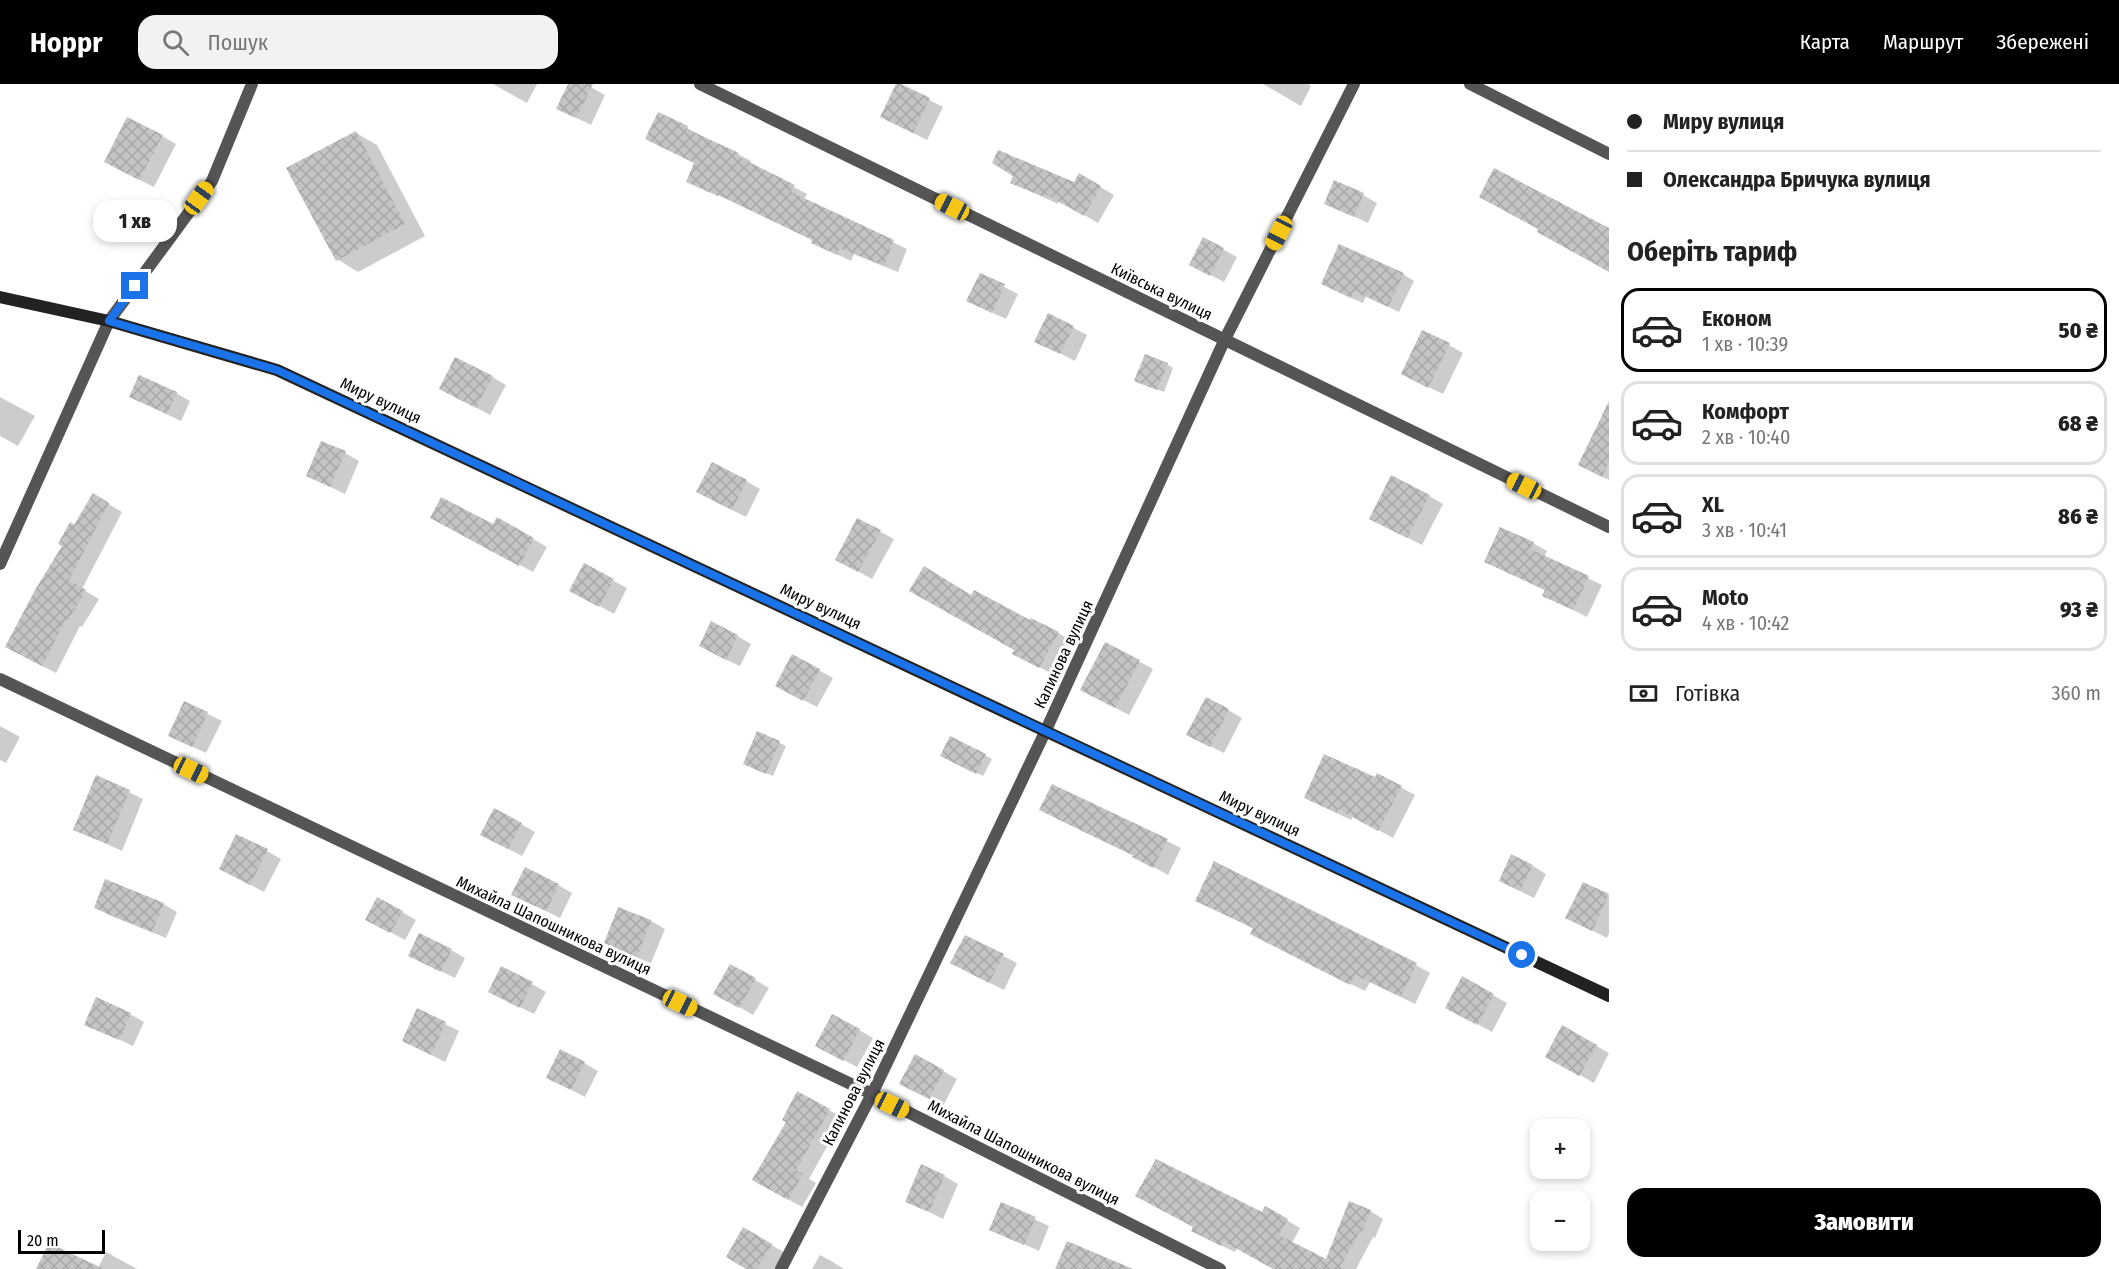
<!DOCTYPE html>
<html lang="uk">
<meta charset="utf-8">
<style>
body{margin:0;font-family:"Fira Sans Condensed",sans-serif;background:#f2f2f2;color:#222;height:100vh;display:flex;flex-direction:column;font-size:22px;white-space:nowrap}
*{box-sizing:border-box;margin:0}
p{font-size:20px;color:#767676}
.icon{flex:none;width:33px;height:33px;fill:none;stroke:currentColor;stroke-width:2;stroke-linecap:round;stroke-linejoin:round}
.map{position:relative;flex:1;overflow:hidden}
.details{display:flex;flex-direction:column;background:#fff;width:510px}
.details>*{flex:none}
.banner{display:grid;align-content:center;height:132px;padding:0 18px;background:#fff}
.controls{position:absolute;left:1530px;top:1035px;display:grid;gap:12px}
.controls a{display:grid;place-items:center;width:60px;height:60px;border-radius:12px;background:#fff;box-shadow:0 3px 9px #0003;font-size:30px}
.scale{position:absolute;left:18px;bottom:15px;width:87px;box-sizing:border-box;padding-left:6px;border:3px solid #000;border-top:0;font-size:16px;line-height:21px;white-space:nowrap;color:#000;-webkit-text-stroke:4px #fff;paint-order:stroke}
.end{position:absolute;width:27px;height:27px;margin:-14px;border:8px solid #1a73e8;background:#fff;box-shadow:0 0 0 3px #fff}
.from{border-radius:50%}
.bubble{position:absolute;height:42px;border-radius:18px;background:#fff;box-shadow:0 3px 9px #0003;font-size:20px;font-weight:800;line-height:42px;text-align:center}
.car{position:absolute;width:18px;height:36px;margin:-18px -9px;border-radius:8px;box-shadow:0 0 4px 2px #0007;background:linear-gradient(#f5c518 24%,#345 0 40%,#f5c518 0 76%,#345 0 86%,#f5c518 0)}
.banner b{display:flex;align-items:center;gap:21px;height:57px;font-size:22px}
.banner b+b{border-top:2px solid #e0e0e0}
.banner i{width:15px;height:15px;background:#222}
ul{padding:0;list-style:none}
li{display:flex;align-items:center;gap:18px;height:84px;margin:0 12px 9px;padding:0 6px;border:3px solid #e0e0e0;border-radius:18px}
li div{flex:1}
li b{display:block;font-size:22px}
li em{font-style:normal;font-weight:800}
li.active{border-color:#000}
li>.icon{width:54px;height:54px;stroke-width:1.5}
h2{padding:0 18px;font-size:27px;line-height:72px}
.pay{display:flex;align-items:center;gap:15px;height:66px;padding:0 18px;font-size:22px}
.pay p{margin-inline-start:auto}
.action{display:flex;gap:12px;margin-top:auto;padding:12px 18px}
.action a{flex:1;height:69px;border-radius:18px;background:#000;color:#fff;font-size:24px;font-weight:800;line-height:69px;text-align:center}
header{display:flex;align-items:center;gap:36px;box-sizing:border-box;height:84px;padding:0 30px;background:#000;color:#fff}
header strong{font-size:28px}
nav{display:flex;gap:33px;margin-inline-start:auto;font-size:21px}
.search{width:420px;height:54px;background:#f2f2f2;display:flex;align-items:center;gap:15px;box-sizing:border-box;padding:0 21px;border-radius:18px;color:#767676;font-size:22px}
main{display:flex;flex:1;min-height:0}
.map>svg:first-child{display:block}
.shadow{fill:#0003}
.building{fill:url(#building-cross-hatch)}
.lines{fill:none;stroke-linecap:round;stroke-linejoin:round}
.minor{stroke:#555;stroke-width:12}
.secondary{stroke:#222;stroke-width:12}
.route{stroke:#1a73e8;stroke-width:8}
.labels{text-anchor:middle;stroke-width:6;stroke-linejoin:round;paint-order:stroke}
.street-label{font-size:16px;fill:#000;stroke:#fff}
</style>
<header>
<strong>Hoppr</strong>
<div class="search"><svg class="icon" aria-label="search" viewBox="0 0 24 24"><circle cx="10" cy="10" r="6"/><path d="M15 15l6 6"/></svg>Пошук</div>
<nav><a>Карта</a><a>Маршрут</a><a>Збережені</a></nav>
</header>
<main>
<div class="map">
<svg width="1609" height="1185" viewBox="0 0 1609 1185">
<defs>
<pattern id="building-cross-hatch" width="8" height="8" patternUnits="userSpaceOnUse" patternTransform="scale(1.5)"><rect width="8" height="8" fill="#c4c4c4"/><path d="M0 0l8 8M0 8l8-8" fill="none" stroke="#a7a7a7"/></pattern>
</defs>
<rect width="100%" height="100%" fill="#fff"/>
<!-- shadow -->
<g class="shadow">
<path d="M 493,0 L 537,0 L 527,19 Z"/>
<path d="M 570,0 L 585,0 L 605,11 L 591,41 L 558,25 Z"/>
<path d="M 898,0 L 943,23 L 927,56 L 895,40 Z"/>
<path d="M 1263,0 L 1308,0 L 1311,2 L 1301,22 Z"/>
<path d="M 687,44 L 700,51 L 700,53 L 738,70 L 751,77 L 750,80 L 807,110 L 804,116 L 907,165 L 898,188 L 854,170 L 851,177 L 826,165 L 813,156 L 688,97 L 696,79 L 660,62 Z"/>
<path d="M 356,49 L 377,61 L 425,152 L 358,188 L 337,175 Z"/>
<path d="M 162,52 L 176,60 L 154,103 L 120,86 Z"/>
<path d="M 1080,91 L 1114,111 L 1098,139 L 1059,116 L 1058,120 L 1012,98 L 1075,100 Z"/>
<path d="M 1363,111 L 1377,119 L 1368,139 L 1326,119 Z"/>
<path d="M 1204,155 L 1237,173 L 1224,198 L 1205,188 Z"/>
<path d="M 1403,190 L 1414,197 L 1399,228 L 1366,212 L 1363,219 L 1334,206 Z"/>
<path d="M 980,191 L 1018,210 L 1006,235 L 982,224 Z"/>
<path d="M 1049,231 L 1087,251 L 1075,277 L 1036,257 Z"/>
<path d="M 1449,261 L 1463,269 L 1443,310 L 1416,297 Z"/>
<path d="M 1167,280 L 1173,284 L 1164,308 L 1142,300 Z"/>
<path d="M 492,293 L 506,301 L 490,331 L 455,312 Z"/>
<path d="M 176,309 L 190,317 L 181,337 L 130,313 Z"/>
<path d="M 0,313 L 35,332 L 18,362 L 0,352 Z"/>
<path d="M 1609,352 L 1609,396 L 1594,389 Z"/>
<path d="M 345,369 L 359,377 L 345,410 L 308,392 Z"/>
<path d="M 746,397 L 760,405 L 746,433 L 712,416 Z"/>
<path d="M 93,411 L 122,428 L 82,505 L 99,515 L 82,543 L 80,542 L 56,589 L 21,571 L 75,442 Z"/>
<path d="M 1429,412 L 1443,420 L 1422,461 L 1385,442 Z"/>
<path d="M 498,435 L 547,463 L 533,488 L 446,441 L 493,442 Z"/>
<path d="M 858,436 L 894,455 L 872,495 L 850,483 Z"/>
<path d="M 1533,459 L 1547,467 L 1544,473 L 1602,501 L 1587,533 L 1544,511 L 1546,507 L 1485,477 Z"/>
<path d="M 584,481 L 627,504 L 614,530 L 571,506 Z"/>
<path d="M 972,512 L 1058,549 L 1072,557 L 1054,591 L 1028,577 L 1016,566 Z"/>
<path d="M 737,552 L 751,560 L 740,582 L 714,570 Z"/>
<path d="M 1106,560 L 1153,585 L 1129,631 L 1096,614 Z"/>
<path d="M 793,572 L 833,594 L 817,623 L 790,609 Z"/>
<path d="M 185,619 L 222,637 L 206,669 L 184,659 Z"/>
<path d="M 1228,626 L 1242,634 L 1224,669 L 1202,658 Z"/>
<path d="M 0,642 L 20,653 L 6,679 L 0,676 Z"/>
<path d="M 758,649 L 786,662 L 773,692 L 751,683 Z"/>
<path d="M 951,654 L 992,675 L 983,692 L 942,671 Z"/>
<path d="M 1378,691 L 1415,711 L 1393,754 L 1353,732 L 1351,736 L 1320,721 L 1376,695 Z"/>
<path d="M 97,693 L 143,715 L 122,767 L 75,745 Z"/>
<path d="M 1055,734 L 1167,757 L 1181,764 L 1168,791 L 1134,772 Z"/>
<path d="M 521,740 L 535,748 L 522,772 L 495,758 Z"/>
<path d="M 267,767 L 281,775 L 264,808 L 235,793 Z"/>
<path d="M 1533,782 L 1546,790 L 1534,814 L 1514,804 Z"/>
<path d="M 1583,800 L 1609,812 L 1609,849 L 1607,854 L 1581,841 Z"/>
<path d="M 558,801 L 572,809 L 560,834 L 513,811 Z"/>
<path d="M 1197,816 L 1416,881 L 1430,889 L 1415,920 L 1370,898 L 1365,907 L 1266,857 L 1254,845 Z"/>
<path d="M 163,820 L 177,828 L 166,854 L 109,831 L 95,823 Z"/>
<path d="M 619,825 L 651,837 L 665,845 L 651,879 L 620,867 L 606,859 Z"/>
<path d="M 402,828 L 416,836 L 405,856 L 381,843 Z"/>
<path d="M 966,853 L 1017,879 L 1004,906 L 966,887 Z"/>
<path d="M 451,866 L 465,874 L 455,894 L 424,879 Z"/>
<path d="M 731,882 L 769,904 L 753,931 L 715,909 Z"/>
<path d="M 1462,894 L 1507,919 L 1492,948 L 1461,931 Z"/>
<path d="M 532,900 L 546,908 L 534,930 L 504,915 Z"/>
<path d="M 418,926 L 459,947 L 445,978 L 404,957 Z"/>
<path d="M 130,930 L 144,938 L 133,962 L 86,940 Z"/>
<path d="M 1563,943 L 1609,969 L 1594,999 L 1547,972 Z"/>
<path d="M 859,946 L 873,954 L 857,983 L 831,969 Z"/>
<path d="M 584,979 L 598,987 L 585,1013 L 562,1001 Z"/>
<path d="M 943,987 L 957,995 L 943,1022 L 915,1007 Z"/>
<path d="M 829,1026 L 843,1034 L 809,1095 L 816,1099 L 802,1123 L 754,1096 Z"/>
<path d="M 944,1092 L 958,1100 L 943,1135 L 907,1117 Z"/>
<path d="M 1002,1120 L 1049,1142 L 1039,1167 L 991,1145 Z"/>
<path d="M 1266,1124 L 1300,1144 L 1292,1159 L 1326,1177 L 1370,1127 L 1383,1135 L 1375,1154 L 1373,1153 L 1356,1185 L 1276,1185 L 1237,1163 L 1235,1168 L 1206,1154 L 1263,1130 Z"/>
<path d="M 744,1145 L 785,1169 L 776,1185 L 749,1185 Z"/>
<path d="M 106,1168 L 137,1185 L 38,1185 L 98,1184 Z"/>
<path d="M 820,1171 L 831,1177 L 844,1185 L 812,1185 Z"/>
</g>
<!-- building -->
<g class="building">
<path d="M 568,0 L 593,0 L 576,34 L 556,25 Z"/>
<path d="M 896,0 L 901,0 L 930,14 L 913,49 L 880,33 Z"/>
<path d="M 658,28 L 688,42 L 687,45 L 739,69 L 737,72 L 795,101 L 791,108 L 894,156 L 884,182 L 840,164 L 837,171 L 811,159 L 812,156 L 719,111 L 718,112 L 686,98 L 694,79 L 645,55 Z"/>
<path d="M 127,33 L 163,51 L 139,96 L 104,78 Z"/>
<path d="M 356,47 L 405,140 L 336,177 L 286,84 Z"/>
<path d="M 998,66 L 1074,98 L 1079,89 L 1101,102 L 1084,132 L 1045,110 L 1044,113 L 1010,99 L 1013,92 L 992,79 Z"/>
<path d="M 1494,84 L 1609,144 L 1609,188 L 1537,148 L 1538,145 L 1479,113 Z"/>
<path d="M 1334,96 L 1364,109 L 1354,133 L 1324,120 Z"/>
<path d="M 1203,153 L 1224,164 L 1210,192 L 1189,181 Z"/>
<path d="M 1339,160 L 1404,189 L 1388,223 L 1354,207 L 1351,214 L 1321,200 Z"/>
<path d="M 980,189 L 1005,200 L 992,229 L 966,217 Z"/>
<path d="M 1048,229 L 1074,242 L 1060,270 L 1034,258 Z"/>
<path d="M 1422,246 L 1450,259 L 1428,304 L 1401,290 Z"/>
<path d="M 1145,270 L 1168,279 L 1157,306 L 1134,297 Z"/>
<path d="M 455,273 L 493,292 L 476,324 L 439,305 Z"/>
<path d="M 139,291 L 177,308 L 167,330 L 129,313 Z"/>
<path d="M 1609,317 L 1609,378 L 1602,393 L 1578,381 Z"/>
<path d="M 321,357 L 346,367 L 330,403 L 306,392 Z"/>
<path d="M 712,378 L 747,396 L 732,426 L 696,408 Z"/>
<path d="M 1391,391 L 1430,411 L 1407,454 L 1369,435 Z"/>
<path d="M 93,409 L 109,419 L 69,496 L 86,506 L 68,536 L 66,535 L 42,582 L 5,563 L 35,506 L 62,462 L 58,460 L 70,438 L 74,441 Z"/>
<path d="M 441,413 L 493,440 L 497,433 L 534,454 L 519,482 L 430,434 Z"/>
<path d="M 857,434 L 881,446 L 858,488 L 835,476 Z"/>
<path d="M 1500,443 L 1534,458 L 1530,465 L 1589,492 L 1573,526 L 1542,512 L 1545,506 L 1484,478 Z"/>
<path d="M 584,479 L 614,495 L 599,523 L 569,507 Z"/>
<path d="M 924,482 L 971,511 L 974,506 L 1030,536 L 1031,534 L 1059,548 L 1039,584 L 1012,570 L 1014,566 L 909,507 Z"/>
<path d="M 711,537 L 738,551 L 726,576 L 699,562 Z"/>
<path d="M 1105,558 L 1140,576 L 1115,624 L 1080,606 Z"/>
<path d="M 792,570 L 820,585 L 803,617 L 775,602 Z"/>
<path d="M 1206,613 L 1229,625 L 1210,663 L 1186,651 Z"/>
<path d="M 184,617 L 208,628 L 192,663 L 168,652 Z"/>
<path d="M 757,647 L 780,657 L 766,690 L 743,680 Z"/>
<path d="M 950,652 L 986,670 L 976,690 L 940,672 Z"/>
<path d="M 1324,670 L 1375,693 L 1377,689 L 1402,702 L 1378,747 L 1338,725 L 1337,729 L 1304,714 Z"/>
<path d="M 96,691 L 130,706 L 107,760 L 73,746 Z"/>
<path d="M 1052,700 L 1168,755 L 1153,784 L 1132,773 L 1133,771 L 1039,726 Z"/>
<path d="M 494,724 L 522,739 L 508,765 L 480,751 Z"/>
<path d="M 236,750 L 268,765 L 250,801 L 219,785 Z"/>
<path d="M 1511,770 L 1533,781 L 1520,807 L 1499,797 Z"/>
<path d="M 1214,777 L 1417,879 L 1401,913 L 1355,891 L 1350,901 L 1250,850 L 1253,844 L 1195,817 Z"/>
<path d="M 525,783 L 559,800 L 546,827 L 511,811 Z"/>
<path d="M 105,795 L 164,819 L 152,848 L 94,824 Z"/>
<path d="M 1583,798 L 1609,810 L 1592,847 L 1565,834 Z"/>
<path d="M 377,813 L 403,827 L 390,849 L 365,836 Z"/>
<path d="M 618,823 L 651,836 L 637,873 L 604,859 Z"/>
<path d="M 419,849 L 452,865 L 441,888 L 408,872 Z"/>
<path d="M 965,851 L 1004,870 L 989,899 L 950,879 Z"/>
<path d="M 730,880 L 756,894 L 739,924 L 713,910 Z"/>
<path d="M 501,882 L 533,898 L 520,924 L 488,908 Z"/>
<path d="M 1462,892 L 1494,910 L 1477,941 L 1445,924 Z"/>
<path d="M 96,913 L 131,929 L 119,956 L 84,941 Z"/>
<path d="M 417,924 L 446,938 L 431,971 L 402,957 Z"/>
<path d="M 832,930 L 860,945 L 843,977 L 815,962 Z"/>
<path d="M 1562,941 L 1597,961 L 1579,992 L 1545,973 Z"/>
<path d="M 560,965 L 585,978 L 571,1006 L 546,994 Z"/>
<path d="M 915,970 L 944,986 L 929,1015 L 899,1000 Z"/>
<path d="M 797,1007 L 830,1025 L 796,1086 L 803,1090 L 788,1116 L 752,1096 L 786,1038 L 782,1036 Z"/>
<path d="M 1156,1075 L 1262,1128 L 1265,1122 L 1288,1135 L 1279,1151 L 1326,1175 L 1349,1117 L 1371,1126 L 1362,1148 L 1360,1147 L 1340,1183 L 1344,1185 L 1273,1185 L 1223,1157 L 1221,1162 L 1191,1147 L 1193,1143 L 1135,1112 Z"/>
<path d="M 921,1080 L 945,1091 L 929,1128 L 905,1118 Z"/>
<path d="M 1001,1118 L 1036,1133 L 1024,1161 L 989,1146 Z"/>
<path d="M 743,1143 L 772,1160 L 757,1185 L 746,1185 L 726,1173 Z"/>
<path d="M 1067,1157 L 1133,1185 L 1055,1185 Z"/>
<path d="M 49,1159 L 104,1185 L 36,1185 Z"/>
</g>
<g class="lines">
<!-- minor -->
<g class="minor">
<path d="M 700,0 L 1609,443"/>
<path d="M 1470,0 L 1609,70"/>
<path d="M 0,480 L 109,237 L 212,97 L 252,0"/>
<path d="M 0,595 L 872,1010 L 1220,1185"/>
<path d="M 781,1185 L 872,1010 L 1046,646 L 1225,255 L 1354,0"/>
</g>
<!-- secondary -->
<path class="secondary" d="M 0,213 L 109,237 L 277,286 L 1609,912"/>
</g>
<g class="lines">
<!-- route -->
<path class="route" d="M 135,202 L 109,237 L 277,286 L 1522,871"/>
</g>
<g class="labels">
<!-- street labels -->
<g class="street-label">
<text transform="translate(1162 207) rotate(26)" y="6">Київська вулиця</text>
<text transform="translate(381 316) rotate(25)" y="6">Миру вулиця</text>
<text transform="translate(821 522) rotate(25)" y="6">Миру вулиця</text>
<text transform="translate(1063 570) rotate(-65)" y="6">Калинова вулиця</text>
<text transform="translate(1260 729) rotate(25)" y="6">Миру вулиця</text>
<text transform="translate(554 841) rotate(25)" y="6">Михайла Шапошникова вулиця</text>
<text transform="translate(853 1008) rotate(-63)" y="6">Калинова вулиця</text>
<text transform="translate(1024 1068) rotate(27)" y="6">Михайла Шапошникова вулиця</text>
</g>
</g>
</svg>
<div class="controls">
<a>+</a>
<a>−</a>
</div>
<div class="scale">20 m</div>
<i class="end from" style="left:1522px;top:871px"></i>
<i class="end" style="left:135px;top:202px"></i>
<div class="bubble" style="left:93px;top:116px;width:84px">1 хв</div>
<i class="car" style="left:199px;top:114px;rotate:36deg"></i>
<i class="car" style="left:952px;top:123px;rotate:296deg"></i>
<i class="car" style="left:1279px;top:149px;rotate:207deg"></i>
<i class="car" style="left:1524px;top:402px;rotate:296deg"></i>
<i class="car" style="left:191px;top:686px;rotate:115deg"></i>
<i class="car" style="left:680px;top:919px;rotate:116deg"></i>
<i class="car" style="left:892px;top:1021px;rotate:116deg"></i>
</div>
<section class="details">
<div class="banner">
<b><i class="from"></i>Миру вулиця</b>
<b><i></i>Олександра Бричука вулиця</b>
</div>
<h2>Оберіть тариф</h2>
<ul>
<li class="active"><svg class="icon" aria-label="car" viewBox="0 0 24 24"><path d="M5 17H2v-5l4-1 3-4h7l3 4 3 1v5h-3M9 17h6M6 11h13"/><circle cx="7" cy="17" r="2"/><circle cx="17" cy="17" r="2"/></svg><div><b>Економ</b><p>1 хв · 10:39</p></div><em>50 ₴</em></li>
<li><svg class="icon" aria-label="car" viewBox="0 0 24 24"><path d="M5 17H2v-5l4-1 3-4h7l3 4 3 1v5h-3M9 17h6M6 11h13"/><circle cx="7" cy="17" r="2"/><circle cx="17" cy="17" r="2"/></svg><div><b>Комфорт</b><p>2 хв · 10:40</p></div><em>68 ₴</em></li>
<li><svg class="icon" aria-label="car" viewBox="0 0 24 24"><path d="M5 17H2v-5l4-1 3-4h7l3 4 3 1v5h-3M9 17h6M6 11h13"/><circle cx="7" cy="17" r="2"/><circle cx="17" cy="17" r="2"/></svg><div><b>XL</b><p>3 хв · 10:41</p></div><em>86 ₴</em></li>
<li><svg class="icon" aria-label="car" viewBox="0 0 24 24"><path d="M5 17H2v-5l4-1 3-4h7l3 4 3 1v5h-3M9 17h6M6 11h13"/><circle cx="7" cy="17" r="2"/><circle cx="17" cy="17" r="2"/></svg><div><b>Moto</b><p>4 хв · 10:42</p></div><em>93 ₴</em></li>
</ul>
<div class="pay"><svg class="icon" aria-label="cash" viewBox="0 0 24 24"><path d="M3 7h18v10H3z"/><circle cx="12" cy="12" r="2"/></svg>Готівка<p>360 m</p></div>
<div class="action"><a>Замовити</a></div>
</section>
</main>
